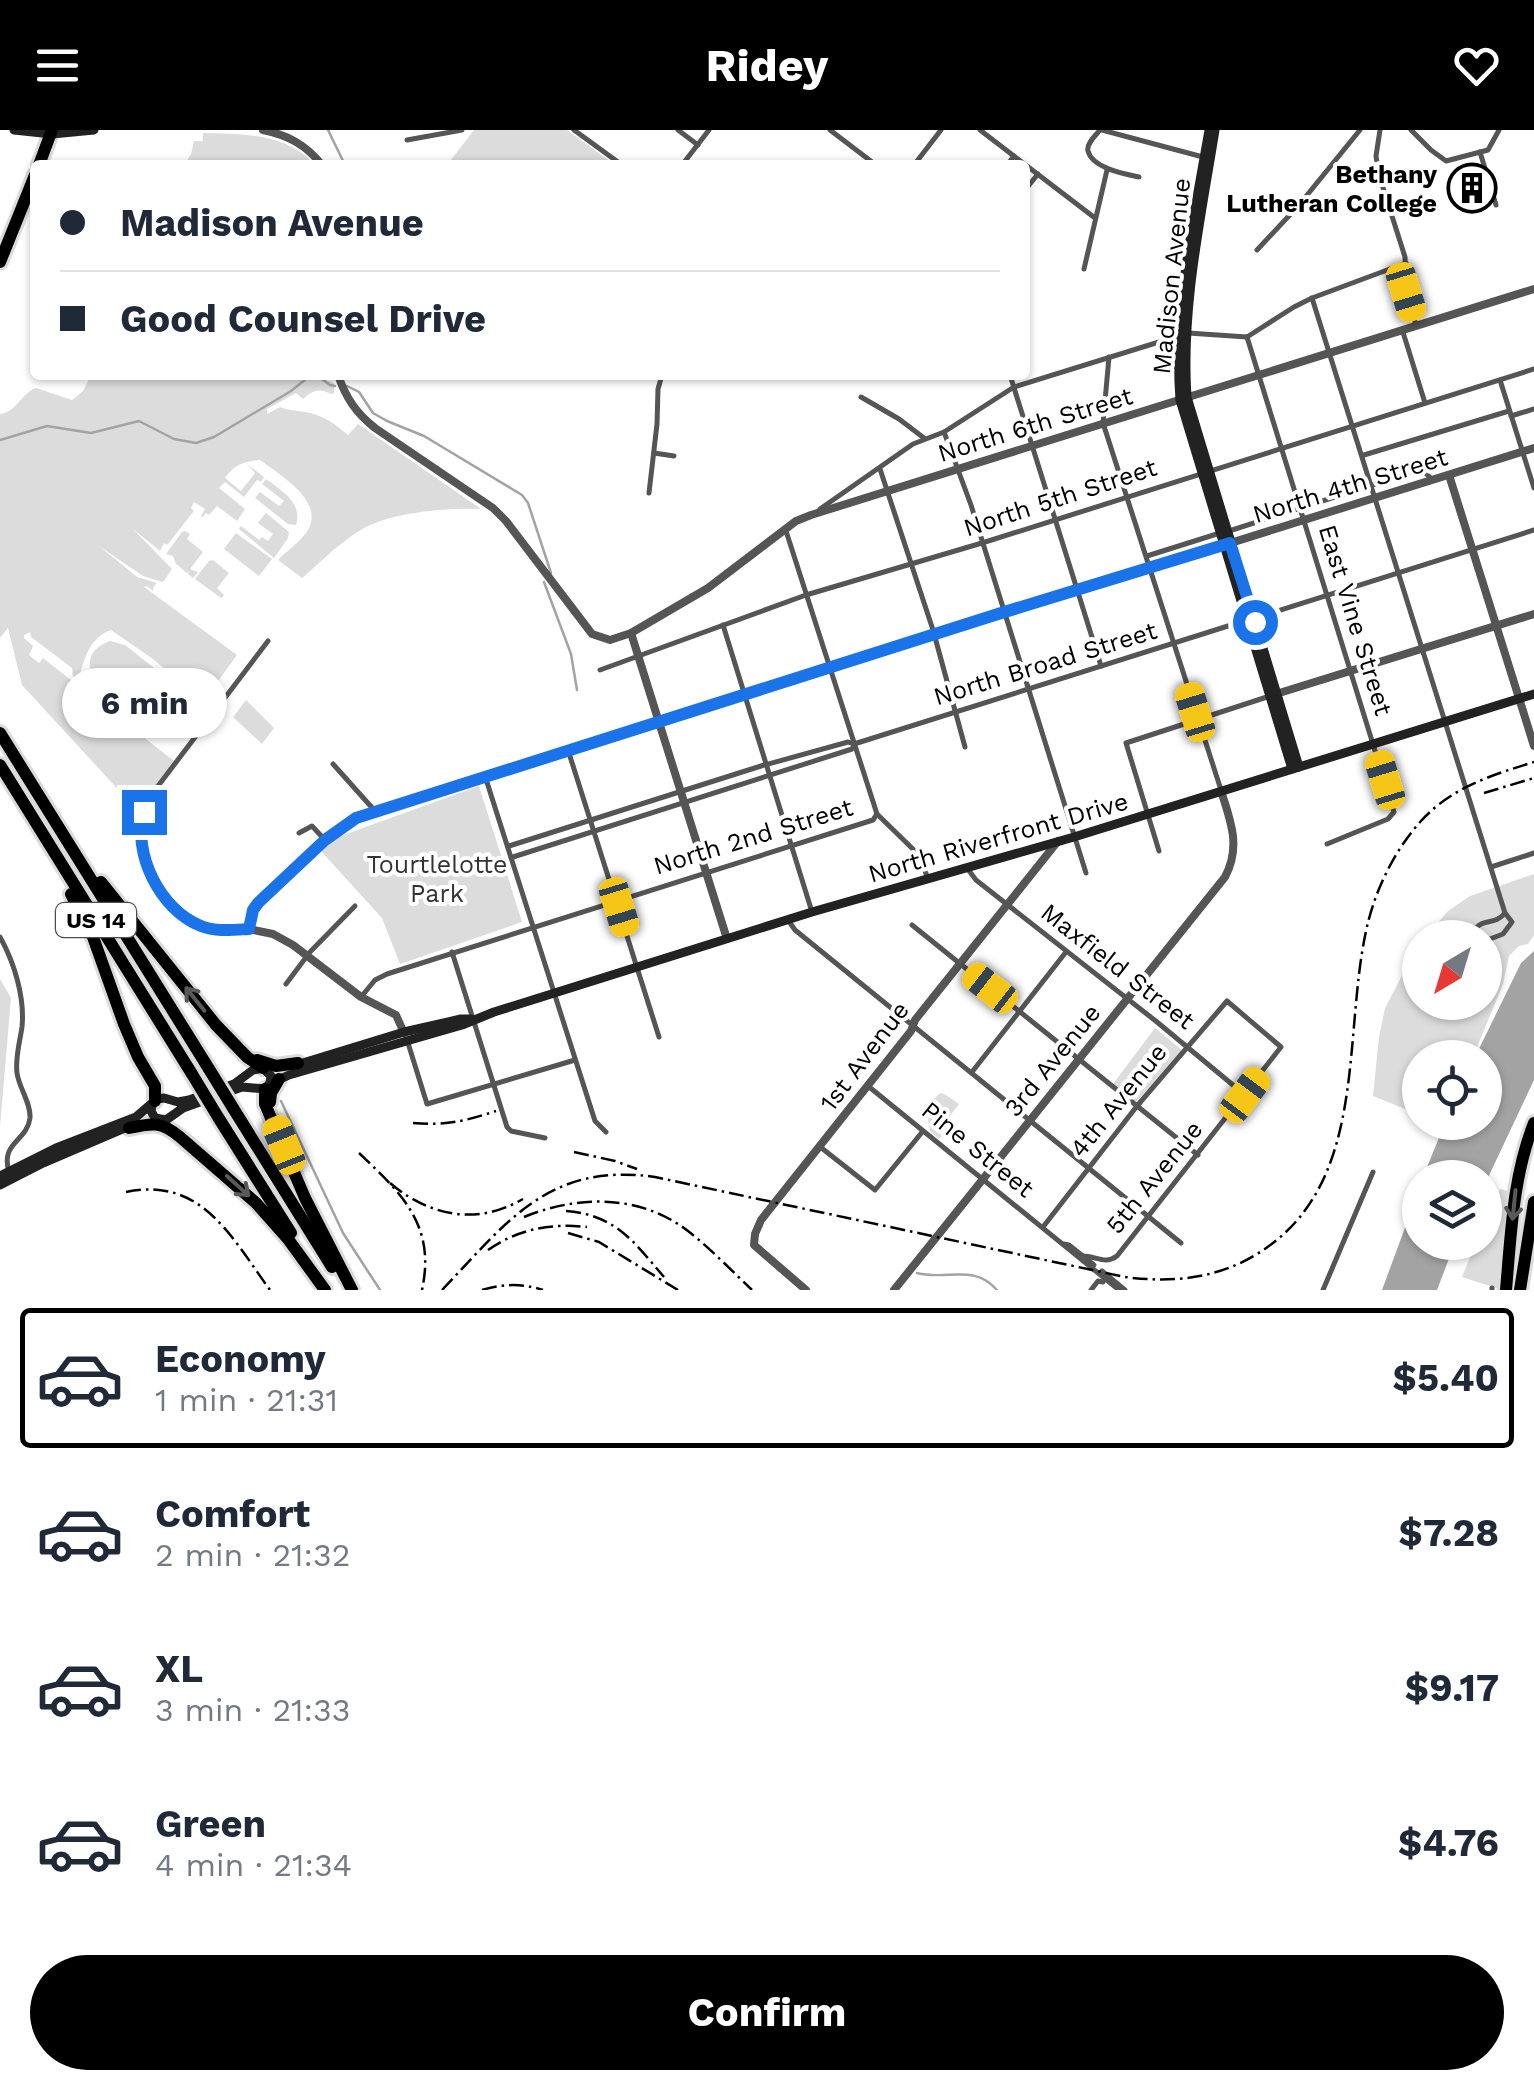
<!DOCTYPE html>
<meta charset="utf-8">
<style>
body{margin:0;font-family:"Work Sans",sans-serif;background:#f2f2f3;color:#1f2937;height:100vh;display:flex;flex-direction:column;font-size:38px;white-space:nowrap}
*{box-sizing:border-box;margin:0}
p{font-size:32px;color:#747a83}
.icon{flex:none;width:55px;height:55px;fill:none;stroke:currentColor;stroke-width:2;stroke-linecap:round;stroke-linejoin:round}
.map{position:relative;height:1160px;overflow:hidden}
.side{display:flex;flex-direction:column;background:#fff;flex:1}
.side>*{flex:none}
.banner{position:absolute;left:30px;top:30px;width:1000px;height:220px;border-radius:10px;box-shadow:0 2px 8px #0004;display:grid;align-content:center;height:220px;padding:0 30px;background:#fff}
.needle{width:65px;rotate:218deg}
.buttons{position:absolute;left:1402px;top:790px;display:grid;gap:20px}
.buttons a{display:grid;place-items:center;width:100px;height:100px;border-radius:50%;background:#fff;box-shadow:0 2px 8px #0004;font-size:50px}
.end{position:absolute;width:45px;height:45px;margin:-22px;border:12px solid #1a73e8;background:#fff;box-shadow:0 0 0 5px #fff}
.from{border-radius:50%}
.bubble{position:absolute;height:70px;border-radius:35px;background:#fff;box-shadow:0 2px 8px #0004;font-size:32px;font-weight:700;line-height:70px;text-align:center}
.car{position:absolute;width:30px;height:60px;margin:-30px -15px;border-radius:12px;box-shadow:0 0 8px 2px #0007;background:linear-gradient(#f5c518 24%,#345 0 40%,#f5c518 0 76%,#345 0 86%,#f5c518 0)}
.banner b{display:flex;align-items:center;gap:35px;height:95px;font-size:38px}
.banner b+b{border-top:2px solid #e0e1e3}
.banner i{width:25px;height:25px;background:#1f2937}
ul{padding:18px 0 0;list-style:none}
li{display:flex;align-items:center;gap:30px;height:140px;margin:0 20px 15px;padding:0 10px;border:5px solid transparent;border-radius:10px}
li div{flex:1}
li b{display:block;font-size:38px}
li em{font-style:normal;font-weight:700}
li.current{border-color:#000}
li>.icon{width:90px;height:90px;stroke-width:1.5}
.cta{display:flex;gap:20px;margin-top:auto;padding:20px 30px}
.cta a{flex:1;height:115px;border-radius:60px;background:#000;color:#fff;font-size:40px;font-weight:700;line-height:115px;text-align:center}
header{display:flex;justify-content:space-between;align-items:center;height:130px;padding:0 30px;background:#000;color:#fff;font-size:45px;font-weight:700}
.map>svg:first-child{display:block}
.green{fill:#dcdcdc}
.water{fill:#a3a3a3}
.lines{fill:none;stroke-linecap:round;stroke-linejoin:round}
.stream{stroke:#a3a3a3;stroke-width:2.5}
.motorway-casing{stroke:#dbdbdb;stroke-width:18}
.minor{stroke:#555;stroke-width:5}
.tertiary{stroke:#555;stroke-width:8}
.secondary{stroke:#222;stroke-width:9}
.motorway{stroke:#000;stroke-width:12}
.rail{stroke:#000;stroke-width:2.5;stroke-dasharray:15 5 2.5 5;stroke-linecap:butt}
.motorway-bridge-casing{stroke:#dbdbdb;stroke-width:18;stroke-linecap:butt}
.motorway-bridge{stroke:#000;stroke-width:12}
.oneway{stroke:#595959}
.route{stroke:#1a73e8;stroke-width:12}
.labels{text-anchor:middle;stroke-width:8;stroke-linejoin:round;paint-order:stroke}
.shield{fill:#fff;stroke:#4c4c4c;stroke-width:2.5}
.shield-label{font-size:22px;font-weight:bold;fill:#000}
.poi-label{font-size:25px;font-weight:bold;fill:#000;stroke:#fff;text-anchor:end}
.street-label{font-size:25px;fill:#000;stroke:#fff}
.park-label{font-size:25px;fill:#333;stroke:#fff}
</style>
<header><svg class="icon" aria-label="menu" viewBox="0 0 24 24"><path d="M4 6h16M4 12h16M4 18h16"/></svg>Ridey<svg class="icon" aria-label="heart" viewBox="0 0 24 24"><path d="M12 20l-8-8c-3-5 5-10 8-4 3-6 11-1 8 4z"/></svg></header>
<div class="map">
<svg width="1534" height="1160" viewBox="0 0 1534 1160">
<rect width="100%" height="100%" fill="#fff"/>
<!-- green -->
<g class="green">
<path d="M 474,0 L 567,0 L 615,35 L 447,35 Z"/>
<path d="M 203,3 C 239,4 284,3 311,31 L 307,35 L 184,35 L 191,24 L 194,11 L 203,11 Z"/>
<path d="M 84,245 L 329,245 L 326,250 L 334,253 L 334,263 L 331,264 C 318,258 314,260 303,269 L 296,263 L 267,279 L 267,284 L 280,277 C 289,281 296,280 305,282 C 323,285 334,293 348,305 L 358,294 L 481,379 C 446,378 395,382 364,398 C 341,411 322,431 302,448 L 278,430 C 287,421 301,411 308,400 C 325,370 278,344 260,330 C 243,332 235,334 225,348 L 241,361 L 255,343 L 247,334 L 264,347 L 261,352 L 257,350 L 244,367 L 225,352 L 219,358 L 245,379 L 237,391 L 217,376 L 209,385 L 206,383 L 203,387 L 201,386 L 205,379 L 194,372 L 191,378 L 194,381 L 167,415 L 164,413 L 160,421 L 133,399 L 172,439 L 163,452 L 143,446 L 99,416 L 137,447 L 157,453 L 153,457 L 153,461 L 147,456 L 144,457 L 237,525 L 210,562 L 206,571 L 200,572 L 195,565 L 153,529 L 111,500 C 90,507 83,530 79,550 L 73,546 L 72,538 L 31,507 L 30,502 L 24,505 L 24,508 L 33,516 L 29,525 L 39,533 L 43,528 L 174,631 L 137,680 L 22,555 L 8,498 L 0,508 L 0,284 C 17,282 21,263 36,258 L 72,270 L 83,261 L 89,249 Z"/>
<path d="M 266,349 C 282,361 303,373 296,395 L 288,394 L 255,368 L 260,362 L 279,376 L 284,371 L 262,354 Z"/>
<path d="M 266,383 L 289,402 L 288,408 L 274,428 L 239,399 L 241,396 L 259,410 L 262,407 L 268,411 L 273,404 L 258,393 Z"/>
<path d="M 185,401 L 190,404 L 187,409 L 203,422 L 190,439 L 198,442 L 193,448 L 188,444 L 189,441 L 187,443 L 176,434 L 173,426 L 166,424 L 182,402 Z"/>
<path d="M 236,403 L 272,429 L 259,446 L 224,419 Z"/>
<path d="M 213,430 L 229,443 L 217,458 L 224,465 L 221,468 L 195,449 L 209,431 Z"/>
<path d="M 110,511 L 125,515 L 181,559 C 188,577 179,590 161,594 L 165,598 L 163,601 L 98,552 L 99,562 L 86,551 L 83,541 L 92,545 C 86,528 93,517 110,511 Z"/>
<path d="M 246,570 L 274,598 L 262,614 L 233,587 Z"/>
<path d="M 479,656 L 522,792 L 400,834 L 382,788 L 320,720 L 338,707 Z"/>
<path d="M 1534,744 L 1534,805 L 1528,814 L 1519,816 L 1509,826 L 1503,854 L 1473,927 L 1420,928 L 1420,985 L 1373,966 L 1379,907 L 1385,878 L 1416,819 L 1420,815 L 1420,872 L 1485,872 L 1485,808 L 1426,807 L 1448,781 L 1470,766 Z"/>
<path d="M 0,849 L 11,868 L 0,996 Z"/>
<path d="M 1155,898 L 1183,921 L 1136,972 L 1113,954 Z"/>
<path d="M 941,963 L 946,965 L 959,974 L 939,1000 L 942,1006 L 939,1009 L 930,1001 C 927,987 926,972 941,963 Z"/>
<path d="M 1500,1059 L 1509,1061 L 1499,1159 L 1462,1147 L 1476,1113 L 1485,1112 L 1485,1092 Z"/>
</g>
<!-- water -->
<g class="water">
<path d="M 1534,821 L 1534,950 L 1485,1054 L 1485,1048 L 1423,1047 L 1445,993 L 1485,992 L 1485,928 L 1475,927 L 1521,833 Z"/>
<path d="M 1420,1057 L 1420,1112 L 1455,1113 L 1437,1160 L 1382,1160 Z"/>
</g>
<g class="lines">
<!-- stream -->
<g class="stream">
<path d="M 328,0 L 345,35"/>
<path d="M 316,245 L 330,255 L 335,256"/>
<path d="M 347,256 L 359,262 L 373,283 L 387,291 L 424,306 L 522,365 L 528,373 L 551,443"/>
<path d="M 0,310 L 47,296 L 91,303 L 139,291 L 174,309 L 196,313 L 214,307 L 291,261 L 311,245"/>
<path d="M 544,452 L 571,524 L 577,560"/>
<path d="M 281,971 L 343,1103 L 380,1160"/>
<path d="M 917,1143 C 947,1151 973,1133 997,1160"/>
</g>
<!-- motorway casing -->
<g class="motorway-casing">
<g id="motorway">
<path d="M 39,35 L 52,0"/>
<path d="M 0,132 L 35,45"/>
<path d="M 0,603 L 209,939"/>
<path d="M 0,635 L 192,944"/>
<path d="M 101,752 L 216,895 L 247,927 L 263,938"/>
<path d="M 71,764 L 93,807 L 124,894 L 138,927 L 155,956 L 155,971"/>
<path d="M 257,930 L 276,936 L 298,933"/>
<path d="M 265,959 L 265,974 L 305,1068 L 352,1160"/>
<path d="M 270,972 L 271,963 L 279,949"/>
<path d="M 233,978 L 332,1137"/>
<path d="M 218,987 L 291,1103"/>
<path d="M 129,998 C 152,993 161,991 180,1007 L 256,1073 L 288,1109 L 325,1160"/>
<path d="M 1506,1160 C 1511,1103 1513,1046 1534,993"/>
<path d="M 1520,1160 L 1534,1072"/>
</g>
</g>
<!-- minor -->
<g class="minor">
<path d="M 574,0 L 622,35"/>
<path d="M 678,0 L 698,15"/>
<path d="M 830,0 L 876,35"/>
<path d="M 980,0 L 1095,88"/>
<path d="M 1100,0 C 1096,5 1086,14 1088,21 C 1092,38 1125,44 1139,47"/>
<path d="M 1102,0 L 1203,27"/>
<path d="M 1380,0 L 1376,26 L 1379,45 L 1405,127 L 1406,162 L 1416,195"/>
<path d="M 1411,0 L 1431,20 L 1446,31 L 1488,20 L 1499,0"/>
<path d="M 407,10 L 462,0"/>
<path d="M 1480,22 L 1496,75"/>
<path d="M 682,35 L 709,0"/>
<path d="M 914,35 L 941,0"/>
<path d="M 1007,35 L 1014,26"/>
<path d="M 1025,60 L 1038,44"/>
<path d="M 1257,120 L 1299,75 L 1360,0"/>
<path d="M 1084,139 L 1107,40"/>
<path d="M 1312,168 L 1505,783 L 1512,792 L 1503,804 L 1485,811"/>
<path d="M 1402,199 L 1425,273"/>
<path d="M 1247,207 L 1394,682 L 1388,689 L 1327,714"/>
<path d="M 1247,207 L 1294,177 L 1312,168 L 1406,133"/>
<path d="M 1109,227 L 1103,293 L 1221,660"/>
<path d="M 737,245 L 739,245"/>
<path d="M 1010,245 L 1101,536"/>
<path d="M 1500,250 L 1534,358"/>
<path d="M 861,267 L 899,289 L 924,308"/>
<path d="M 1511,286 L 1534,279"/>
<path d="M 944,302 L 971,375 L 1086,743"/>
<path d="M 654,323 L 674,326"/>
<path d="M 1364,325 L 1509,281"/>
<path d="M 880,339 L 933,500 L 965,617"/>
<path d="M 649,363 L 657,294 L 658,259 L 662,245"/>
<path d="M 820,379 L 913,314 L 944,302 L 1014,257 L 1188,203 L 1247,207"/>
<path d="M 786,401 L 877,684 L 919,725 L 928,749"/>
<path d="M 1229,401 L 1419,340 L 1422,340 L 1433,350"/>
<path d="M 1147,426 L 1220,403"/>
<path d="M 1255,488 L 1534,400"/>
<path d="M 723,495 L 812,782"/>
<path d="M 600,540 L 806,465 L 982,413 L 1534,239"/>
<path d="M 568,620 L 659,907"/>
<path d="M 333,634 L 375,681"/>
<path d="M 485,646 L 595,991 L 606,1002"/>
<path d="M 299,703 L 312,696 L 325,710"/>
<path d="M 509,716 L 761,636 L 848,612 L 854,614 L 1247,490"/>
<path d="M 1159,721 L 1126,613 L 1270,566"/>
<path d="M 513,727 L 852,619 L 853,617"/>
<path d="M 1491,737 L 1534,723"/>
<path d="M 967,738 L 976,750 L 1157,892 L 1245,965"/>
<path d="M 788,790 L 795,800 L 1181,1113"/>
<path d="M 912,795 L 1198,1025"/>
<path d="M 249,799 C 233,800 218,802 202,797 C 170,785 140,738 140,704 C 140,687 146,674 155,660 L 268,511"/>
<path d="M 0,807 C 14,832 25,867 22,897 C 20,911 15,928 17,943 C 19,958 31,973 30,988 C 27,1012 0,1012 9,1042"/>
<path d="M 1478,808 L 1477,797 C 1485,789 1495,795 1505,783"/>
<path d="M 452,822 L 507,997 L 511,1001 L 545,1008"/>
<path d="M 286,854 L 310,822 L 355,776"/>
<path d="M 361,867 L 375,850 L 387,844 L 873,690 L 877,684"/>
<path d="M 408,913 L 427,974 L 575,930"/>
<path d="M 972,942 L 1066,822"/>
<path d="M 868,956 L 1119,1160"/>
<path d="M 819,1016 L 875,1060 L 923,1001"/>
<path d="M 1043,1097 L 1137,976 L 1227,871 L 1281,917 L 1117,1126 C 1105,1135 1096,1126 1083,1126"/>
<path d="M 1064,1114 L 1069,1115 L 1094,1135"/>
<path d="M 1102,1141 L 1125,1160"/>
<path d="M 1091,1160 L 1098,1151 L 1103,1152"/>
<path d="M 1323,1160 L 1373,1042"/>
<path d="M 1492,1160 L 1492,1158"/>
</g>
<!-- tertiary -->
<g class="tertiary">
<path d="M 263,0 C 288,5 306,15 322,35"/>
<path d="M 338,245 C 346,268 356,283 375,298 L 493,378 L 506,391 L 592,504 L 610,510 L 631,503 L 708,458 L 796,391 L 811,385 L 1534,159"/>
<path d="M 1449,345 L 1534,616"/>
<path d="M 631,503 L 727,809"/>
<path d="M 1276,564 L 1534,484"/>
<path d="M 404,903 L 396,885 L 361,867 L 293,815 L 273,804 L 249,799 L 253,780 L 258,773 L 325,710 L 356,688 L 1010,480 L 1071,463 L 1534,318"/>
<path d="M 806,1160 L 754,1115 L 755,1104 L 761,1090 L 911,901 L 915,890 L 1058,711"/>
<path d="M 894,1160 L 1225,747 C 1241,717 1231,692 1221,661"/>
</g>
<!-- secondary -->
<g class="secondary">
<path d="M 14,0 L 52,4 L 94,0"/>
<path d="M 1209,0 C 1194,88 1173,180 1180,270 L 1292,639"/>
<path d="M 1215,0 C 1201,88 1181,178 1187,267 L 1299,637"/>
<path d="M 293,936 L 404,902 L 461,889 L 471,889"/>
<path d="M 276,951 L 289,945 L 462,895 L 494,882 L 812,782 L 1074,707 L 1534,564"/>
<path d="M 0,1046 L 56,1018 L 136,987 L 157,969 L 164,968 L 178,972 L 189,970 L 234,954 L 253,940 L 263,938 L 271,946 L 270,953 L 265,959 L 242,957 L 183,978 L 166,990 L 155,988 L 151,981 L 152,975"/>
<path d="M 0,1055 L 43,1033 L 134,994"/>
</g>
<!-- motorway -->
<use href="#motorway" class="motorway"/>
<!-- rail -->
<g class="rail">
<path d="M 1484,663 L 1534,648"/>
<path d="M 413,993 C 446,996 465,991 496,981"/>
<path d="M 574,1022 L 615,1031 L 637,1039"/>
<path d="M 359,1023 C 402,1064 436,1095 422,1160"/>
<path d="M 390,1053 C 429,1086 477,1096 523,1069"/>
<path d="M 126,1062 C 202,1046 232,1108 270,1160"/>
<path d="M 566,1081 C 616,1085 634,1112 664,1147"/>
<path d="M 524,1087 C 578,1065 640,1064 688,1101 C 711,1119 731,1140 752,1160"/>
<path d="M 568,1103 L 599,1112 L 678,1160"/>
<path d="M 488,1120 C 518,1099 551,1093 587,1097"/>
<path d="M 442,1160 C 508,1091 549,1032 655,1047 L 1125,1147 C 1172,1153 1216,1149 1257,1124 C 1367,1057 1343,915 1365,806 C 1373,764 1393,722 1421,691 C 1452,657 1492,645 1534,632"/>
<path d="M 482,1160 C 503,1154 521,1153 543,1160"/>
</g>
<!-- motorway-bridge casing -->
<g class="motorway-bridge-casing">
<g id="motorway-bridge">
<path d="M 209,939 L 233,978"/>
<path d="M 192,944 L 218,987"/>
</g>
</g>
<!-- motorway-bridge -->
<use href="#motorway-bridge" class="motorway-bridge"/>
</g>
<!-- one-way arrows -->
<defs><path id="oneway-shaft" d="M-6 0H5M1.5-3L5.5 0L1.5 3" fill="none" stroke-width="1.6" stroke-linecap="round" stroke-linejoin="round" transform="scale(2.5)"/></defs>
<g class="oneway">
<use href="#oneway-shaft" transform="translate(195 869) rotate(-129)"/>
<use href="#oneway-shaft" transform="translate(238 1056) rotate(42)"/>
<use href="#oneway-shaft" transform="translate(1514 1075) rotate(96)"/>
</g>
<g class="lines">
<!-- route -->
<path class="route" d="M 144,682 C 132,723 160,780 201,796 C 216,802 232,800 249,799 L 253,780 L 258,773 L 325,710 L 356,688 L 998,484 L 1230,413 L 1255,492"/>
</g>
<!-- icons -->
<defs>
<g id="building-ring" transform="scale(2.5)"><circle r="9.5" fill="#fff" stroke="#000" stroke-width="1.5"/><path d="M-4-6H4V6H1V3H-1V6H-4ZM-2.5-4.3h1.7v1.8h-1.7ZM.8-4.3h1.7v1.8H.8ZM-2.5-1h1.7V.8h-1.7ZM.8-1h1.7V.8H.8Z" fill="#000"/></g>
</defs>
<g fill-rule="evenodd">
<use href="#building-ring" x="1472" y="58"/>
</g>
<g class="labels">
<!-- shield labels -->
<rect class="shield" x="56" y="773" width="80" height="34" rx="8"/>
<g class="shield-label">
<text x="96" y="798">US 14</text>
</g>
<!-- poi labels -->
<g class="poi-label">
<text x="1437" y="53">Bethany<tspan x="1437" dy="29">Lutheran College</tspan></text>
</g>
<!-- street labels -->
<g class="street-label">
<text transform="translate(1171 146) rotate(-84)" y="9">Madison Avenue</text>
<text transform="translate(1035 294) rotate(-17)" y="9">North 6th Street</text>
<text transform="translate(1350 355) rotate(-17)" y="9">North 4th Street</text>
<text transform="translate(1060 367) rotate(-18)" y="9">North 5th Street</text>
<text transform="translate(1356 490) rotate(73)" y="9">East Vine Street</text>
<text transform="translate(1045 533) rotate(-17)" y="9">North Broad Street</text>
<text transform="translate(753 706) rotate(-17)" y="9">North 2nd Street</text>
<text transform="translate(998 707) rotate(-16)" y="9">North Riverfront Drive</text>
<text transform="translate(1118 836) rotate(38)" y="9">Maxfield Street</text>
<text transform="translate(864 926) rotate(-53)" y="9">1st Avenue</text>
<text transform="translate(1052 930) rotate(-51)" y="9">3rd Avenue</text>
<text transform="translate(1118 970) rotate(-51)" y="9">4th Avenue</text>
<text transform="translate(978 1019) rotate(39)" y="9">Pine Street</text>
<text transform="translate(1154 1047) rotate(-51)" y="9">5th Avenue</text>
</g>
<!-- park labels -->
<g class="park-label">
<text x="437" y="743">Tourtlelotte<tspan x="437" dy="29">Park</tspan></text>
</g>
</g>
</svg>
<div class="buttons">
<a><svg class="needle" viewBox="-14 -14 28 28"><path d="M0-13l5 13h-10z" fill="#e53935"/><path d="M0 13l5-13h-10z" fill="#747a83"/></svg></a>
<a><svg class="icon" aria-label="locate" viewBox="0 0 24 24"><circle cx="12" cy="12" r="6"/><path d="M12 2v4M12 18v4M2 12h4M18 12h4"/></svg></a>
<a><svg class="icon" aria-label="layers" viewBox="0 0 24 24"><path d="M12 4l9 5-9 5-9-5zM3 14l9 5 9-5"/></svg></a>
</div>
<i class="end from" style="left:1255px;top:492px"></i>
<i class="end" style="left:144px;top:682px"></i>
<div class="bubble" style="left:62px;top:538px;width:165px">6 min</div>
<i class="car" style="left:1406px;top:162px;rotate:163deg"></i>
<i class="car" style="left:1195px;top:582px;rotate:343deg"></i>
<i class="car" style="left:1385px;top:650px;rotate:343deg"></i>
<i class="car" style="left:619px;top:777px;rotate:163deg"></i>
<i class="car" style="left:990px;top:858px;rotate:308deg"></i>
<i class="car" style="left:1245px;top:965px;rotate:37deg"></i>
<i class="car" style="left:284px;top:1015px;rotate:338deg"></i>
<div class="banner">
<b><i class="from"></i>Madison Avenue</b>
<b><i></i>Good Counsel Drive</b>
</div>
</div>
<section class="side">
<ul>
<li class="current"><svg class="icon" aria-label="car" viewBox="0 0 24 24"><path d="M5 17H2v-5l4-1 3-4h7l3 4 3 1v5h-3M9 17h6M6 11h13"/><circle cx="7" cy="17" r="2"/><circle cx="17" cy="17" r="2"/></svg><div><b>Economy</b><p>1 min · 21:31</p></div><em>$5.40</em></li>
<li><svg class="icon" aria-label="car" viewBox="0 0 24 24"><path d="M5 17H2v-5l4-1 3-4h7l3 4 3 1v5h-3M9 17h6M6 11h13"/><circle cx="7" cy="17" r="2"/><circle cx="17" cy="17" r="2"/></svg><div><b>Comfort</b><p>2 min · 21:32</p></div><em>$7.28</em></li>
<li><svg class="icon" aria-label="car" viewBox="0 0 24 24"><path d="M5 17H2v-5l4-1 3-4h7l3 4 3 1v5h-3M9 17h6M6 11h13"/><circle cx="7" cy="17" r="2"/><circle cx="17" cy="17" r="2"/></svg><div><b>XL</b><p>3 min · 21:33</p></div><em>$9.17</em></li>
<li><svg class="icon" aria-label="car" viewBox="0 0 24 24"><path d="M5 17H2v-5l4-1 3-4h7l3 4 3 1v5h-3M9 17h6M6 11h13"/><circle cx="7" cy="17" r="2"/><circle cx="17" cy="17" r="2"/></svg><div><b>Green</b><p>4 min · 21:34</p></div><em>$4.76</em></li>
</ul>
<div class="cta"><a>Confirm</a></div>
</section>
